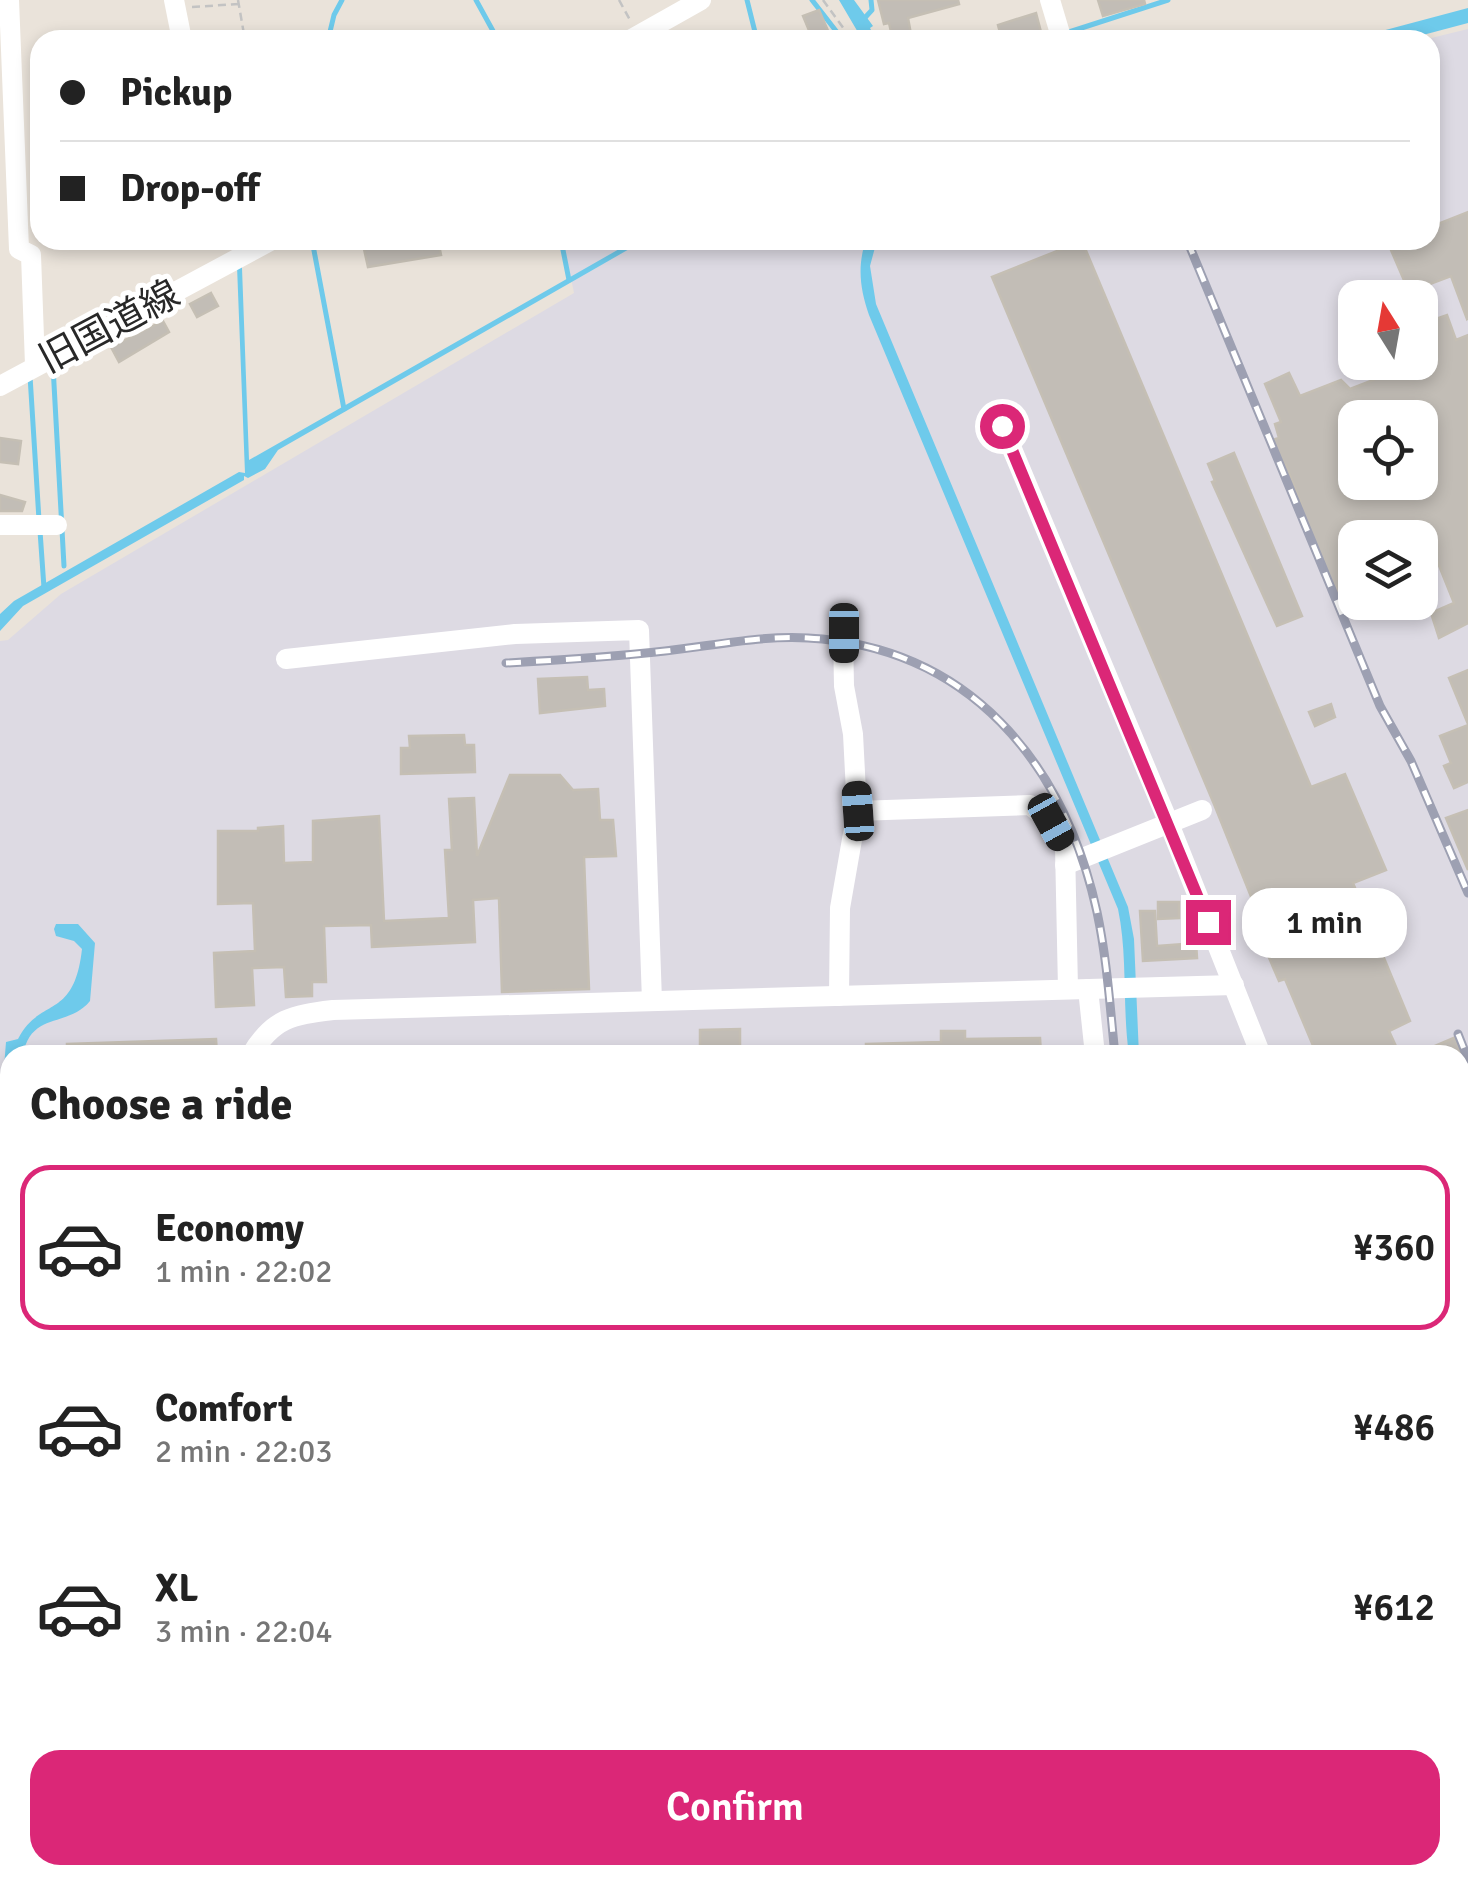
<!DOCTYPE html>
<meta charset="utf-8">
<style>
body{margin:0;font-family:Signika,"Noto Sans JP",sans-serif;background:#f2f2f2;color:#222;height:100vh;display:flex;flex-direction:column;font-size:38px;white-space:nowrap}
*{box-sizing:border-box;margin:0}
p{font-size:32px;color:#767676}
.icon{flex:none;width:55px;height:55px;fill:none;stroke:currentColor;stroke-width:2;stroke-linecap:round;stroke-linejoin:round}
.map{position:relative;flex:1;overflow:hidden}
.details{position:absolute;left:0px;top:1045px;width:1470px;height:840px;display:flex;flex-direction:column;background:#fff;border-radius:30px 30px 0 0;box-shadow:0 5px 15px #0003}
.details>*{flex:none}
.guide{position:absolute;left:30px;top:30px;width:1410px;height:220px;border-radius:30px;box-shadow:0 5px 15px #0003;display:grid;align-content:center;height:220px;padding:0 30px;background:#fff}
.needle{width:65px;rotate:349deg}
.buttons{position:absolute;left:1338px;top:280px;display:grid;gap:20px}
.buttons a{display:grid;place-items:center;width:100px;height:100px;border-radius:20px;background:#fff;box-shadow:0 5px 15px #0003;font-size:50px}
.end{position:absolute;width:45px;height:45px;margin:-22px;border:12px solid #db2777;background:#fff;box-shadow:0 0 0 5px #fff}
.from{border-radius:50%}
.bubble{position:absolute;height:70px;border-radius:30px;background:#fff;box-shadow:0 5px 15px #0003;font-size:32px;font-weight:600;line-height:70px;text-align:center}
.car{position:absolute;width:30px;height:60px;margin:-30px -15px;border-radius:12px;box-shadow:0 0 8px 2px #0007;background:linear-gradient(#222 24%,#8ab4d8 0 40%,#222 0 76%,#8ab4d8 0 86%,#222 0)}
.guide b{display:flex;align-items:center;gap:35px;height:95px;font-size:38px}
.guide b+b{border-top:2px solid #e0e0e0}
.guide i{width:25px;height:25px;background:#222}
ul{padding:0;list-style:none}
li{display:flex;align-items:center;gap:30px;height:165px;margin:0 20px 15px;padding:0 10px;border:5px solid transparent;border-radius:30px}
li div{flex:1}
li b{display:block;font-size:38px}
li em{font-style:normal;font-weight:600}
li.on{border-color:#db2777}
li>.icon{width:90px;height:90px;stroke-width:1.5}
h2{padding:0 30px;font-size:45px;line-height:120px}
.button{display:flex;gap:20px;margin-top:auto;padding:20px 30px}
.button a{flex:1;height:115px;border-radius:30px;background:#db2777;color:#fff;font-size:40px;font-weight:600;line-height:115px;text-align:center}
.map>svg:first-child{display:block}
.industrial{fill:#dddae3;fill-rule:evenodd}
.water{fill:#6ecaeb}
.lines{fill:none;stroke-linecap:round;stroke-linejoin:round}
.stream{stroke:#6ecaeb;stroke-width:5}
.building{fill:#c2bdb6;stroke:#c5bfb4;stroke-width:2.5;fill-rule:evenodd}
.path{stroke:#c3c3c3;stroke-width:2.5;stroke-dasharray:8 5;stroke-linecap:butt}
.minor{stroke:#fff;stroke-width:20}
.rail-casing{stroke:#9da0b2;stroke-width:9}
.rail{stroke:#fff;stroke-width:5;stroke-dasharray:15;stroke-linecap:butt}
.route{stroke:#db2777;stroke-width:12}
.labels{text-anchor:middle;stroke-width:10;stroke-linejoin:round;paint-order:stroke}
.street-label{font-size:38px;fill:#282828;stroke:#fff}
</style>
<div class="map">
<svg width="1468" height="1885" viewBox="0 0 1468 1885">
<rect width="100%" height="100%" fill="#eae3da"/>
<!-- industrial -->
<g class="industrial">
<path d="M 1468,29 L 1468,1851 L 1460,1851 L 1460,1055 L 10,1055 L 10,1875 L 130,1875 L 12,1879 L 0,1885 L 0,641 L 8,640 L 61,594 L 574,293 L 563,240 L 1430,240 L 1430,40 L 1423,40 ZM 1355,298 L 1420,298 L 1420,362 L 1355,362 ZM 1355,418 L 1420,418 L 1420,482 L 1355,482 ZM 1355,538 L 1420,538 L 1420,602 L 1355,602 Z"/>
<path d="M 943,1875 L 1213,1875 L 1196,1885 L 944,1885 Z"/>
</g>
<!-- water -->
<g class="water">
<path d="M 839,0 L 854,0 L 873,26 L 870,28 L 872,32 L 875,30 L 883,40 L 862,40 L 864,34 L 859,34 Z"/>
<path d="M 1468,8 L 1468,23 L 1404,40 L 1348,40 Z"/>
<path d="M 236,240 L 240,244 L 242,268 L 249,460 L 635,240 L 645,240 L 278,450 L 265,469 L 248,478 L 244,476 L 244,480 L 23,606 L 0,631 L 0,614 L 14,601 L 239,472 L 245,473 Z"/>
<path d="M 866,240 L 877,240 L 870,266 L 876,304 L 1128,907 L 1134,939 L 1139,1055 L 1129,1055 C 1122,1006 1128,957 1118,909 L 869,315 C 860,289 857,266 866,240 Z"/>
<path d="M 56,924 L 78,924 L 95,943 L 90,1001 C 68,1028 31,1011 23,1055 L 10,1055 L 10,1066 L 4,1067 L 6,1042 L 18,1039 C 40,996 74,1021 82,949 L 74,941 L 56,936 L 54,929 Z"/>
<path d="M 949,1875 L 1003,1877 L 1022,1885 L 988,1878 L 961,1878 L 769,1885 L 642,1885 Z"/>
<path d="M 482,1879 L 508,1885 L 318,1885 Z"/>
</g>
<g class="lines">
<!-- stream -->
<g class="stream">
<path d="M 476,0 L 498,40"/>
<path d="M 747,0 L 757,40"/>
<path d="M 812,0 L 843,40"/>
<path d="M 861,22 L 872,10 L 871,0"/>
<path d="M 1069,32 L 1168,0"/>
<path d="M 328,40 L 334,15 L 342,0"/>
<path d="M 312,240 L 344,409"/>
<path d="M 561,240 L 569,280"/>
<path d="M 53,366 L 64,566"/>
<path d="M 30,376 L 39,520"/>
<path d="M 40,531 L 44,588"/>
<path d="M 1445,1875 L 1446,1885"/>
</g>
</g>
<!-- building -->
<g class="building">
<path d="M 878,0 L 958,0 L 959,4 L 908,18 L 912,40 L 893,40 L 889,23 L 884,24 Z"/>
<path d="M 1098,0 L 1144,0 L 1145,4 L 1103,16 Z"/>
<path d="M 819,10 L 832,40 L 813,40 L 803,16 Z"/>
<path d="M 1036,13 L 1042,36 L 1028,40 L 1002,40 L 998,25 Z"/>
<path d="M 1468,212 L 1468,318 L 1467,319 L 1451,276 L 1409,292 L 1388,243 L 1430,240 L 1430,227 Z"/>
<path d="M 405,240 L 438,240 L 441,255 L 368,267 L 364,249 Z"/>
<path d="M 1082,241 L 1311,787 L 1345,774 L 1386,870 L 1353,883 L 1410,1021 L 1389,1031 L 1400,1055 L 1317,1055 L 1285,979 L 1279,981 L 1264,946 L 1270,944 L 1214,804 L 992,277 Z"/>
<path d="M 211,293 L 218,306 L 197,317 L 190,304 Z"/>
<path d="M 1430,313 L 1433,320 L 1447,315 L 1456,340 L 1468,335 L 1468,623 L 1439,638 L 1431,613 L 1454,603 L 1428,538 L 1355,538 L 1355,611 L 1344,616 L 1299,508 L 1302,506 L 1286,465 L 1282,466 L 1272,440 L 1279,438 L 1275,424 L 1281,422 L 1265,384 L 1289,373 L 1300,396 L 1341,380 L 1350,389 L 1420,362 L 1420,318 ZM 1355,418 L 1420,418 L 1420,482 L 1355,482 Z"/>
<path d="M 163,321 L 169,332 L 119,362 L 111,347 Z"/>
<path d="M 0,438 L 21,441 L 18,464 L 0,462 Z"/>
<path d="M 1234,453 L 1302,616 L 1277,626 L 1212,482 L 1215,481 L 1208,464 Z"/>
<path d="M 0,495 L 25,502 L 22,511 L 0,511 Z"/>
<path d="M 1468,670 L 1468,724 L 1449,678 Z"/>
<path d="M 587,677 L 588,690 L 604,689 L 605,706 L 540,713 L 538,679 Z"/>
<path d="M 1331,704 L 1335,717 L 1315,726 L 1309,712 Z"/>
<path d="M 1468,725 L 1468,782 L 1454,788 L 1444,766 L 1451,763 L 1440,736 Z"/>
<path d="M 464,735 L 465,745 L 474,745 L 475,772 L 401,774 L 401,748 L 410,748 L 409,736 Z"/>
<path d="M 510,775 L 560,775 L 573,790 L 598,789 L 600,820 L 613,820 L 616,856 L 584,857 L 589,989 L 502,992 L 499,898 L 473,900 L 475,942 L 372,947 L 371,925 L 324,926 L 326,982 L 312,982 L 312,996 L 286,997 L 284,967 L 252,968 L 254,1005 L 216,1007 L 214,953 L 255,951 L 253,903 L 218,904 L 218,831 L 258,831 L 258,828 L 283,826 L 284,863 L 313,862 L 313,821 L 379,816 L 384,921 L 449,918 L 445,850 L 452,850 L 449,799 L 474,798 L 477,856 Z"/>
<path d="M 1468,810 L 1468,870 L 1446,818 Z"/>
<path d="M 1158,902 L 1179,902 L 1179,918 L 1158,919 Z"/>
<path d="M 1183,908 L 1188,908 L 1195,927 L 1197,958 L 1143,961 L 1140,911 L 1155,911 L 1157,946 L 1184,944 Z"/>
<path d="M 740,1029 L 740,1055 L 700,1055 L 700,1030 Z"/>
<path d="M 941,1031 L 965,1031 L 965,1039 L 1040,1038 L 1041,1054 L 866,1055 L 866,1044 L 941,1042 Z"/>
<path d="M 1456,1037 L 1463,1055 L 1414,1055 Z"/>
<path d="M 216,1039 L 217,1055 L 67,1055 L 67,1044 Z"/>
</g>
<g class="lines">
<!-- path -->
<g class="path">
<path d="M 238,0 L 245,40"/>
<path d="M 619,0 L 630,20"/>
<path d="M 823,0 L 852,40"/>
<path d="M 192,7 L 239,4"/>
</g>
<!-- minor -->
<g class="minor">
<path d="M 9,0 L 19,249 L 31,255 L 35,365"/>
<path d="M 174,0 L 182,40"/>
<path d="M 1050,0 L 1062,40"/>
<path d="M 630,40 L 701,0"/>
<path d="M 0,386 L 272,240"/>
<path d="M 1002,425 L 1170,826 L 1261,1055"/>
<path d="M 0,525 L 57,525"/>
<path d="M 286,659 L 515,634 L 639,630 L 652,1001"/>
<path d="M 857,811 L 1030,805 L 1051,822 L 1065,847 L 1068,989"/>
<path d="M 1065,865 L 1202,810"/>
<path d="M 1088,989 L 1095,1055"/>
<path d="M 839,996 L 840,908 L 857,811 L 853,734 L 844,686 L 843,633"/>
<path d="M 251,1055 C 273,1018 292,1015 333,1010 L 1234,985"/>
<path d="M 0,1377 L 10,1377"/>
<path d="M 1460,1561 L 1468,1561"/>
<path d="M 1460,1821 L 1468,1820"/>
<path d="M 0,1864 L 10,1840"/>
</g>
<!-- rail casing -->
<g class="rail-casing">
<g id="rail">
<path d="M 1187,240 L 1380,706 L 1411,761 L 1468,893"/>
<path d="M 506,663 C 559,660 612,657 665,651 C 712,646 761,635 808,638 C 969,647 1064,762 1097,912 C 1107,959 1110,1007 1115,1055"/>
<path d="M 1458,1034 L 1468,1059"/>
<path d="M 1460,1592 L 1468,1592"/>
<path d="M 1460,1614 L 1468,1614"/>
</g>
</g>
<!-- rail -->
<use href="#rail" class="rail"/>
</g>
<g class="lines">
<!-- route -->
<path class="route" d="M 1002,426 L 1208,922"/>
</g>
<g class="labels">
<!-- street labels -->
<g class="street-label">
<text transform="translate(109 326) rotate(-28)" y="13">旧国道線</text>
</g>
</g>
</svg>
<div class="buttons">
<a><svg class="needle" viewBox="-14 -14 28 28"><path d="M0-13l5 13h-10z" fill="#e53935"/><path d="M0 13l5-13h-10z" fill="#767676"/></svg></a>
<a><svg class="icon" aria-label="locate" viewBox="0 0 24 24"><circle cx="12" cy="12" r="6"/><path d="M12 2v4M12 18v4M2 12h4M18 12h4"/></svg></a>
<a><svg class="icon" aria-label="layers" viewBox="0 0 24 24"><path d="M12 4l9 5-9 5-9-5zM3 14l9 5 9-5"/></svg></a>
</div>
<i class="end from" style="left:1002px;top:426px"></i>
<i class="end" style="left:1208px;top:922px"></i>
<div class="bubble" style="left:1242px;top:888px;width:165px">1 min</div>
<i class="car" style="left:844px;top:633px;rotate:180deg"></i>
<i class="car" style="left:858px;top:811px;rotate:356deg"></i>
<i class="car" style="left:1051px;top:822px;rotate:151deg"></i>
<div class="guide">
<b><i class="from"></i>Pickup</b>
<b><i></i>Drop-off</b>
</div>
<section class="details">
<h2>Choose a ride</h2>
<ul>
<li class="on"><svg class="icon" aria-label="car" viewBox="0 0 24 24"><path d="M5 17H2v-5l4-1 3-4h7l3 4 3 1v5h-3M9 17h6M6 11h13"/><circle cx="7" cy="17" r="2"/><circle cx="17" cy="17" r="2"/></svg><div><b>Economy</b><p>1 min · 22:02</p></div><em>¥360</em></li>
<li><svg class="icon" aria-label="car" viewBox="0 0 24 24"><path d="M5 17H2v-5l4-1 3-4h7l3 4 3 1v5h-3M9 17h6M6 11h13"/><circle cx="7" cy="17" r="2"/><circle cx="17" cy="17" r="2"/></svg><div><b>Comfort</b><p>2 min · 22:03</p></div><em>¥486</em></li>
<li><svg class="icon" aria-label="car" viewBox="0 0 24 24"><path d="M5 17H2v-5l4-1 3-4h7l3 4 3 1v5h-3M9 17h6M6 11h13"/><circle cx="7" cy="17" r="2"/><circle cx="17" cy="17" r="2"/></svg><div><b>XL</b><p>3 min · 22:04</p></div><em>¥612</em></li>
</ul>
<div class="button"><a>Confirm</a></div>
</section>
</div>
